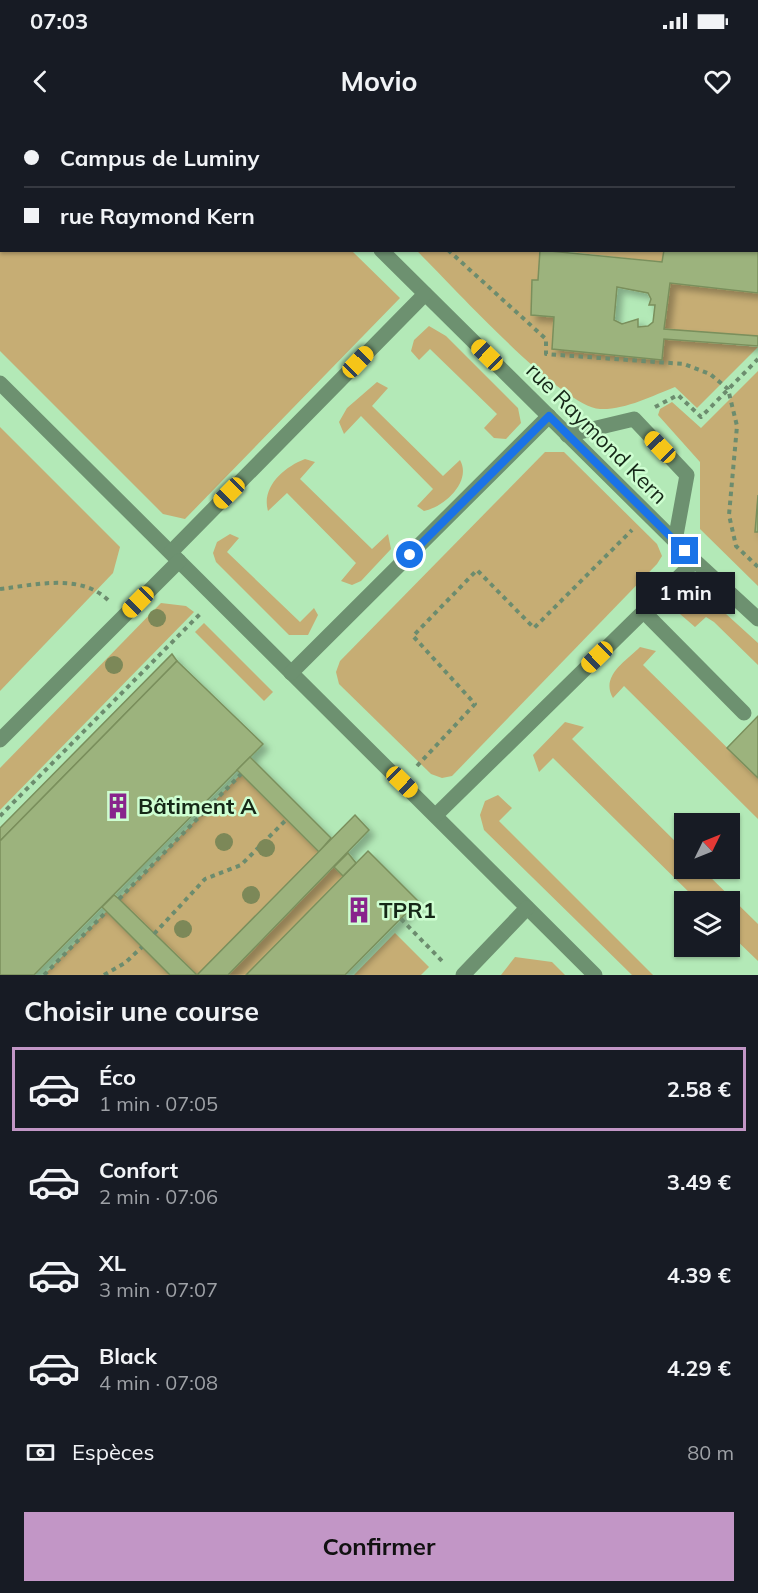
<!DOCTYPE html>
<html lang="fr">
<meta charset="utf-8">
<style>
body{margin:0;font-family:Mulish,sans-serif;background:#242831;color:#f1f3f6;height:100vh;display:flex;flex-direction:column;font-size:22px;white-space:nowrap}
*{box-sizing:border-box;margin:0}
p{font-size:20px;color:#9ea1a6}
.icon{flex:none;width:33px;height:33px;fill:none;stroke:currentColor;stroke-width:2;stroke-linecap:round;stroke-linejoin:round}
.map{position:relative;height:855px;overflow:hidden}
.details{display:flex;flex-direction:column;background:#171b24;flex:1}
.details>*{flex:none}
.guide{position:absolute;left:0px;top:0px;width:759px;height:132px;box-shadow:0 2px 4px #0004;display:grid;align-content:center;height:132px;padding:0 24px;background:#171b24}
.needle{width:39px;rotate:47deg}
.buttons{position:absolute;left:674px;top:693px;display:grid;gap:12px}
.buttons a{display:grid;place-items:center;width:66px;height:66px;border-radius:0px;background:#171b24;box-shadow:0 2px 4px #0004;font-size:30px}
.end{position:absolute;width:27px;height:27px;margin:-14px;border:8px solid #1a73e8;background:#fff;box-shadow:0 0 0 3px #fff}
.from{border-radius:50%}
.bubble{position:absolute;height:42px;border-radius:0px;background:#171b24;box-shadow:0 2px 4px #0004;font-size:20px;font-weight:700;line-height:42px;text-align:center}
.car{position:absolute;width:18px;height:36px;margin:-18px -9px;border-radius:8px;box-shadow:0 0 4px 2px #0007;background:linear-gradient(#f5c518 24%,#345 0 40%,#f5c518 0 76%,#345 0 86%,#f5c518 0)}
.guide b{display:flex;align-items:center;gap:21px;height:57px;font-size:22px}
.guide b+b{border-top:2px solid #363941}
.guide i{width:15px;height:15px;background:#f1f3f6}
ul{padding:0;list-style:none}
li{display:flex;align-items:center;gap:18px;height:84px;margin:0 12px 9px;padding:0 12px;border:3px solid transparent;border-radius:0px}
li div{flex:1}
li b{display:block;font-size:22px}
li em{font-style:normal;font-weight:700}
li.current{border-color:#c296c6}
li>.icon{width:54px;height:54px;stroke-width:1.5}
h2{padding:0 24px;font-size:27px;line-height:72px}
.pay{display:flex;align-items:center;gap:15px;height:66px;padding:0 24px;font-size:22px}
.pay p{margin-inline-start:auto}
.cta{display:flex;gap:12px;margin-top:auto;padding:12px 24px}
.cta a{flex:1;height:69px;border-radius:0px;background:#c296c6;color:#111;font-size:24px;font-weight:700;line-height:69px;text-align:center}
.status{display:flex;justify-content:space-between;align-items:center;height:42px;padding:0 30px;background:#171b24;direction:ltr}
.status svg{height:16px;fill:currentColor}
header{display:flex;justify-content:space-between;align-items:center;height:78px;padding:0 24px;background:#171b24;font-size:27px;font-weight:700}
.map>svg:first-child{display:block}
.built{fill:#b3e9b7;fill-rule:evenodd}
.green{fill:#c6ad74}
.building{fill:#9cb37d;stroke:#7a8f5c;stroke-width:1.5;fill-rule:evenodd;filter:url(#shadow)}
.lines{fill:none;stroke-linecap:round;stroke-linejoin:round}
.path{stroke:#6c8c6e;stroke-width:4;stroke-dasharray:4.5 4.5;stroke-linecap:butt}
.minor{stroke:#6d9170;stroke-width:15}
.tree{fill:#7c8858}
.route{stroke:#1a73e8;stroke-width:8}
.labels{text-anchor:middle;stroke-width:5;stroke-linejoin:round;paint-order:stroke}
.street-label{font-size:22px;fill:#152717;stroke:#cefed1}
.poi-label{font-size:22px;font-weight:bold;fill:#152717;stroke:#cefed1;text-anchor:start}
</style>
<div class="status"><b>07:03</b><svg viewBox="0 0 49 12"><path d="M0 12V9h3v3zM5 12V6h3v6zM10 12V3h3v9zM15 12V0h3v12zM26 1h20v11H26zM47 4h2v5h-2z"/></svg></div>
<header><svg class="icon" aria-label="back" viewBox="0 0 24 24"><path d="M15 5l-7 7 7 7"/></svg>Movio<svg class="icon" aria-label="heart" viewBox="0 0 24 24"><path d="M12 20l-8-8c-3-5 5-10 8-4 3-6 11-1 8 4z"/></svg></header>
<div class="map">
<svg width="758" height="855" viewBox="0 0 758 855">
<defs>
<filter id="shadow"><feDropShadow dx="5.5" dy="5.5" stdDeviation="3" flood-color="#0004"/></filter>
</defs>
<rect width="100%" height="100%" fill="#c1f0c4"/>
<!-- built -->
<path class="built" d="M 0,0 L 758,0 L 758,855 L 0,855 ZM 2,2 L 758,2 L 758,130 L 2,130 ZM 684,704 L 729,704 L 729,748 L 684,748 ZM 684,782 L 729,782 L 729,826 L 684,826 Z"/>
<!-- green -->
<g class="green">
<path d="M 0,0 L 223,1 L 2,2 L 2,130 L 352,131 L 400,178 L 185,399 L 163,394 L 0,231 Z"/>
<path d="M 551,130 L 664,131 L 662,142 Z"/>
<path d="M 417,131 L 540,131 L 538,160 L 532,161 L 531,195 L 554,197 L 553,229 L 662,240 L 664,219 L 758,227 L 697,288 L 675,267 C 652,276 625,290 600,289 C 560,286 450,163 417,131 Z"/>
<path d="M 670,163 L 758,173 L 758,216 L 664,209 Z"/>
<path d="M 429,206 L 446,216 L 518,288 L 521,303 L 506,319 L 494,318 L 484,308 L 497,294 L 430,229 L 419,240 L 411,231 L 414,220 Z"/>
<path d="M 758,251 L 758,375 L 755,411 L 758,412 L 758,466 L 700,409 L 700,342 L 658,295 L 660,289 L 672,282 L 701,308 Z"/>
<path d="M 377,262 L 388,268 L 372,286 L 443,356 L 460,340 C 472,361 445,387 424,391 L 417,386 L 433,369 L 361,296 L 344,314 L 339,302 L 347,288 Z"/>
<path d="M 0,307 L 120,427 L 113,453 L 0,571 Z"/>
<path d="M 545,332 L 564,332 L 657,424 L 662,436 L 657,444 L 452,656 L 442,658 L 431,654 L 339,564 L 336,552 L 340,541 Z"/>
<path d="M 305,339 L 315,342 L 300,359 L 372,429 L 388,414 L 391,429 L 361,461 L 352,465 L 341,461 L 356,443 L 287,373 L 268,391 C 261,367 284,347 305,339 Z"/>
<path d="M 230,414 L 239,418 L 227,432 L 300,502 L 314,488 L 318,495 L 308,515 L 289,515 L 216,442 L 213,433 L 217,422 Z"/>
<path d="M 691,474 L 704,474 L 758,523 L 758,545 L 714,502 L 706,497 L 695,507 L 680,494 L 684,481 Z"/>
<path d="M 161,483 L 186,486 L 194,492 L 0,690 L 0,648 Z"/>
<path d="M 204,503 L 273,572 L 264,581 L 195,512 Z"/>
<path d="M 640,527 L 656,531 L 643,545 L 758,658 L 758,699 L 624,566 L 613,578 C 600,556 626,541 640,527 Z"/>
<path d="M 565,602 L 584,607 L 572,619 L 684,730 L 684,748 L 702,749 L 758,804 L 758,841 L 729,813 L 729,782 L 698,781 L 553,638 L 539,652 L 533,635 Z"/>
<path d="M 241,654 L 319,732 L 197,855 L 119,779 Z"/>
<path d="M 498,675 L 512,688 L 499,701 L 653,855 L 632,855 L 484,710 L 480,695 L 485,681 Z"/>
<path d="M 334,747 L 343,756 L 246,855 L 228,855 Z"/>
<path d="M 107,791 L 170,855 L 44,855 Z"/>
<path d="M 395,813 L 429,847 L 421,855 L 354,855 Z"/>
<path d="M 515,837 L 552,842 L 565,855 L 501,855 Z"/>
</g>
<!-- building -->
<g class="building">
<path d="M 344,0 L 445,0 L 445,2 Z"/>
<path d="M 558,0 L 670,0 L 558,2 Z"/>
<path d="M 758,71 L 758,173 L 670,163 L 664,209 L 758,216 L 758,226 L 664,219 L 662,240 L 552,229 L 554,197 L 531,195 L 532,160 L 538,160 L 540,130 L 662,142 L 664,130 L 758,130 ZM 617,167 L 648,173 L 651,179 L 649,185 L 655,185 L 653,202 L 648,206 L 638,207 L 638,199 L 622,204 L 614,200 Z"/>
<path d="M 758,375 L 758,412 L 755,412 Z"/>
<path d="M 172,534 L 177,541 L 0,721 L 0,708 Z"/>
<path d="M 177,541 L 263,624 L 34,855 L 0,855 L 0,721 Z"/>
<path d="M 758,596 L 758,658 L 727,628 Z"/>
<path d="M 250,637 L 331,718 L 319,732 L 237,650 Z"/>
<path d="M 355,695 L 369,710 L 228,855 L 197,855 Z"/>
<path d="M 368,731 L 418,781 L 345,855 L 246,855 Z"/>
<path d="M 348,733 L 356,743 L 343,756 L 334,747 Z"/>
<path d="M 114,775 L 119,779 L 197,855 L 170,855 L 102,787 Z"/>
</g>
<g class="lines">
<!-- path -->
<g class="path">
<path d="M 321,0 L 323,2"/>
<path d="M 697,0 L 720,2"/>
<path d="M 448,130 L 546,219 L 546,234 L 684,244 L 710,254 L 728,269 L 737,306 L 729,395 L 736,426 L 758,447"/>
<path d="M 655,287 L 678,275 L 701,297 L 758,239"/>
<path d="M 0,469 C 35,465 80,453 108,480"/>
<path d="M 417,646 L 475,584 L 413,516 L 477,450 L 534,508 L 632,410"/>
<path d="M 0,696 L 200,494"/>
<path d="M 119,779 L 241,654"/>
<path d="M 401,799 L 444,843"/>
<path d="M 154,814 L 205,759 L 241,745 L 286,700"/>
<path d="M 44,855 L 107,791"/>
<path d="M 104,855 L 125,843 L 142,827"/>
</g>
<!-- minor -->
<g class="minor">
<path d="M 249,0 L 250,2"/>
<path d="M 381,130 L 695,441 L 758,499"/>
<path d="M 0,263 L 595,855"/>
<path d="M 567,315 L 634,299 L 687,355 L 675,421"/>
<path d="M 171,432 L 425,174"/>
<path d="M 644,492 L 744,593"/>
<path d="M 291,553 L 549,296"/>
<path d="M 0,620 L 179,441"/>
<path d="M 436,695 L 695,441"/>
<path d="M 463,855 L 527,788"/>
</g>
</g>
<!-- trees -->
<g class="tree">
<circle cx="157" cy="498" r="9"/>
<circle cx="114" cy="545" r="9"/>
<circle cx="224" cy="722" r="9"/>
<circle cx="266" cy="728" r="9"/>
<circle cx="251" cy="775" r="9"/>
<circle cx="183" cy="809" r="9"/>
</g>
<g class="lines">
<!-- route -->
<path class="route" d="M 410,435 L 549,296 L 685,431"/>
</g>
<!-- icons -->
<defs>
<g id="building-bare" transform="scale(2.07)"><path d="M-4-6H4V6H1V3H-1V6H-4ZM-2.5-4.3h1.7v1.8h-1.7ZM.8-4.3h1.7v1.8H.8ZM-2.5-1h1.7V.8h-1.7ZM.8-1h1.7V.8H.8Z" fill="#88248c" stroke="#cefed1" stroke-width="2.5" paint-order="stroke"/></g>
</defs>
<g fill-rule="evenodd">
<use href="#building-bare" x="118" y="686"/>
<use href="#building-bare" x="359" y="790"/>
</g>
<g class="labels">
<!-- street labels -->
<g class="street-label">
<text transform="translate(597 313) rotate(45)" y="8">rue Raymond Kern</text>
</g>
<!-- poi labels -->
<g class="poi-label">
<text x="138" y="694">Bâtiment A</text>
<text x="379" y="798">TPR1</text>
</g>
</g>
</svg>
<div class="buttons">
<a><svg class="needle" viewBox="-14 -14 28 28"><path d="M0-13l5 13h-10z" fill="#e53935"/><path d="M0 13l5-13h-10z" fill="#9ea1a6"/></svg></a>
<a><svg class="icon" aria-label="layers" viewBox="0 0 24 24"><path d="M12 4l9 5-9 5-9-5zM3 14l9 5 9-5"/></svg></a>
</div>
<i class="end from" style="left:410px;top:435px"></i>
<i class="end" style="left:685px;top:431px"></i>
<div class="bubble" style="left:636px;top:452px;width:99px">1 min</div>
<i class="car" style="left:487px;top:235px;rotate:314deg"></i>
<i class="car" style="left:358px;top:242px;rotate:44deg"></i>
<i class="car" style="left:660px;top:327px;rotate:316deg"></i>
<i class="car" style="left:229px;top:373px;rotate:225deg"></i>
<i class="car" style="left:138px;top:482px;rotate:225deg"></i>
<i class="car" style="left:597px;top:537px;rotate:226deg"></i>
<i class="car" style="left:402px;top:662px;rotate:134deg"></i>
<div class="guide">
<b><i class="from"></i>Campus de Luminy</b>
<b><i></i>rue Raymond Kern</b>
</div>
</div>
<section class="details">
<h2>Choisir une course</h2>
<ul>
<li class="current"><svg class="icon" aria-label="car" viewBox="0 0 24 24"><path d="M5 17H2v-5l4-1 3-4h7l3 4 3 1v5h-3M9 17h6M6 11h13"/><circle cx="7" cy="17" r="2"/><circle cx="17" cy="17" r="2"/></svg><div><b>Éco</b><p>1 min · 07:05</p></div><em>2.58 €</em></li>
<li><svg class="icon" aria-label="car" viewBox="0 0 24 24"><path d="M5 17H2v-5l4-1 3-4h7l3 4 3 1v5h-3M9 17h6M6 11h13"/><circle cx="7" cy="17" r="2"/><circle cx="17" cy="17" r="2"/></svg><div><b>Confort</b><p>2 min · 07:06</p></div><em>3.49 €</em></li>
<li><svg class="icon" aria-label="car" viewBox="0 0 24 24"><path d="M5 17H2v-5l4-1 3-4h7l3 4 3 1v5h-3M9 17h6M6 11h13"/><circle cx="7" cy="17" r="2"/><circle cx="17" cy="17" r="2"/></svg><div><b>XL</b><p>3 min · 07:07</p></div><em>4.39 €</em></li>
<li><svg class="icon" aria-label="car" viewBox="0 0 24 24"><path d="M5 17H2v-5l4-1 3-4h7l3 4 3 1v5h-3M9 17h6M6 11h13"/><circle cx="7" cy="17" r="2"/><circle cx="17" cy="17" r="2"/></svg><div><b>Black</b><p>4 min · 07:08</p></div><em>4.29 €</em></li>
</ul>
<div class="pay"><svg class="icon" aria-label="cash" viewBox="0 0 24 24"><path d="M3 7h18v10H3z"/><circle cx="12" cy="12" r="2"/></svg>Espèces<p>80 m</p></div>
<div class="cta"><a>Confirmer</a></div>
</section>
